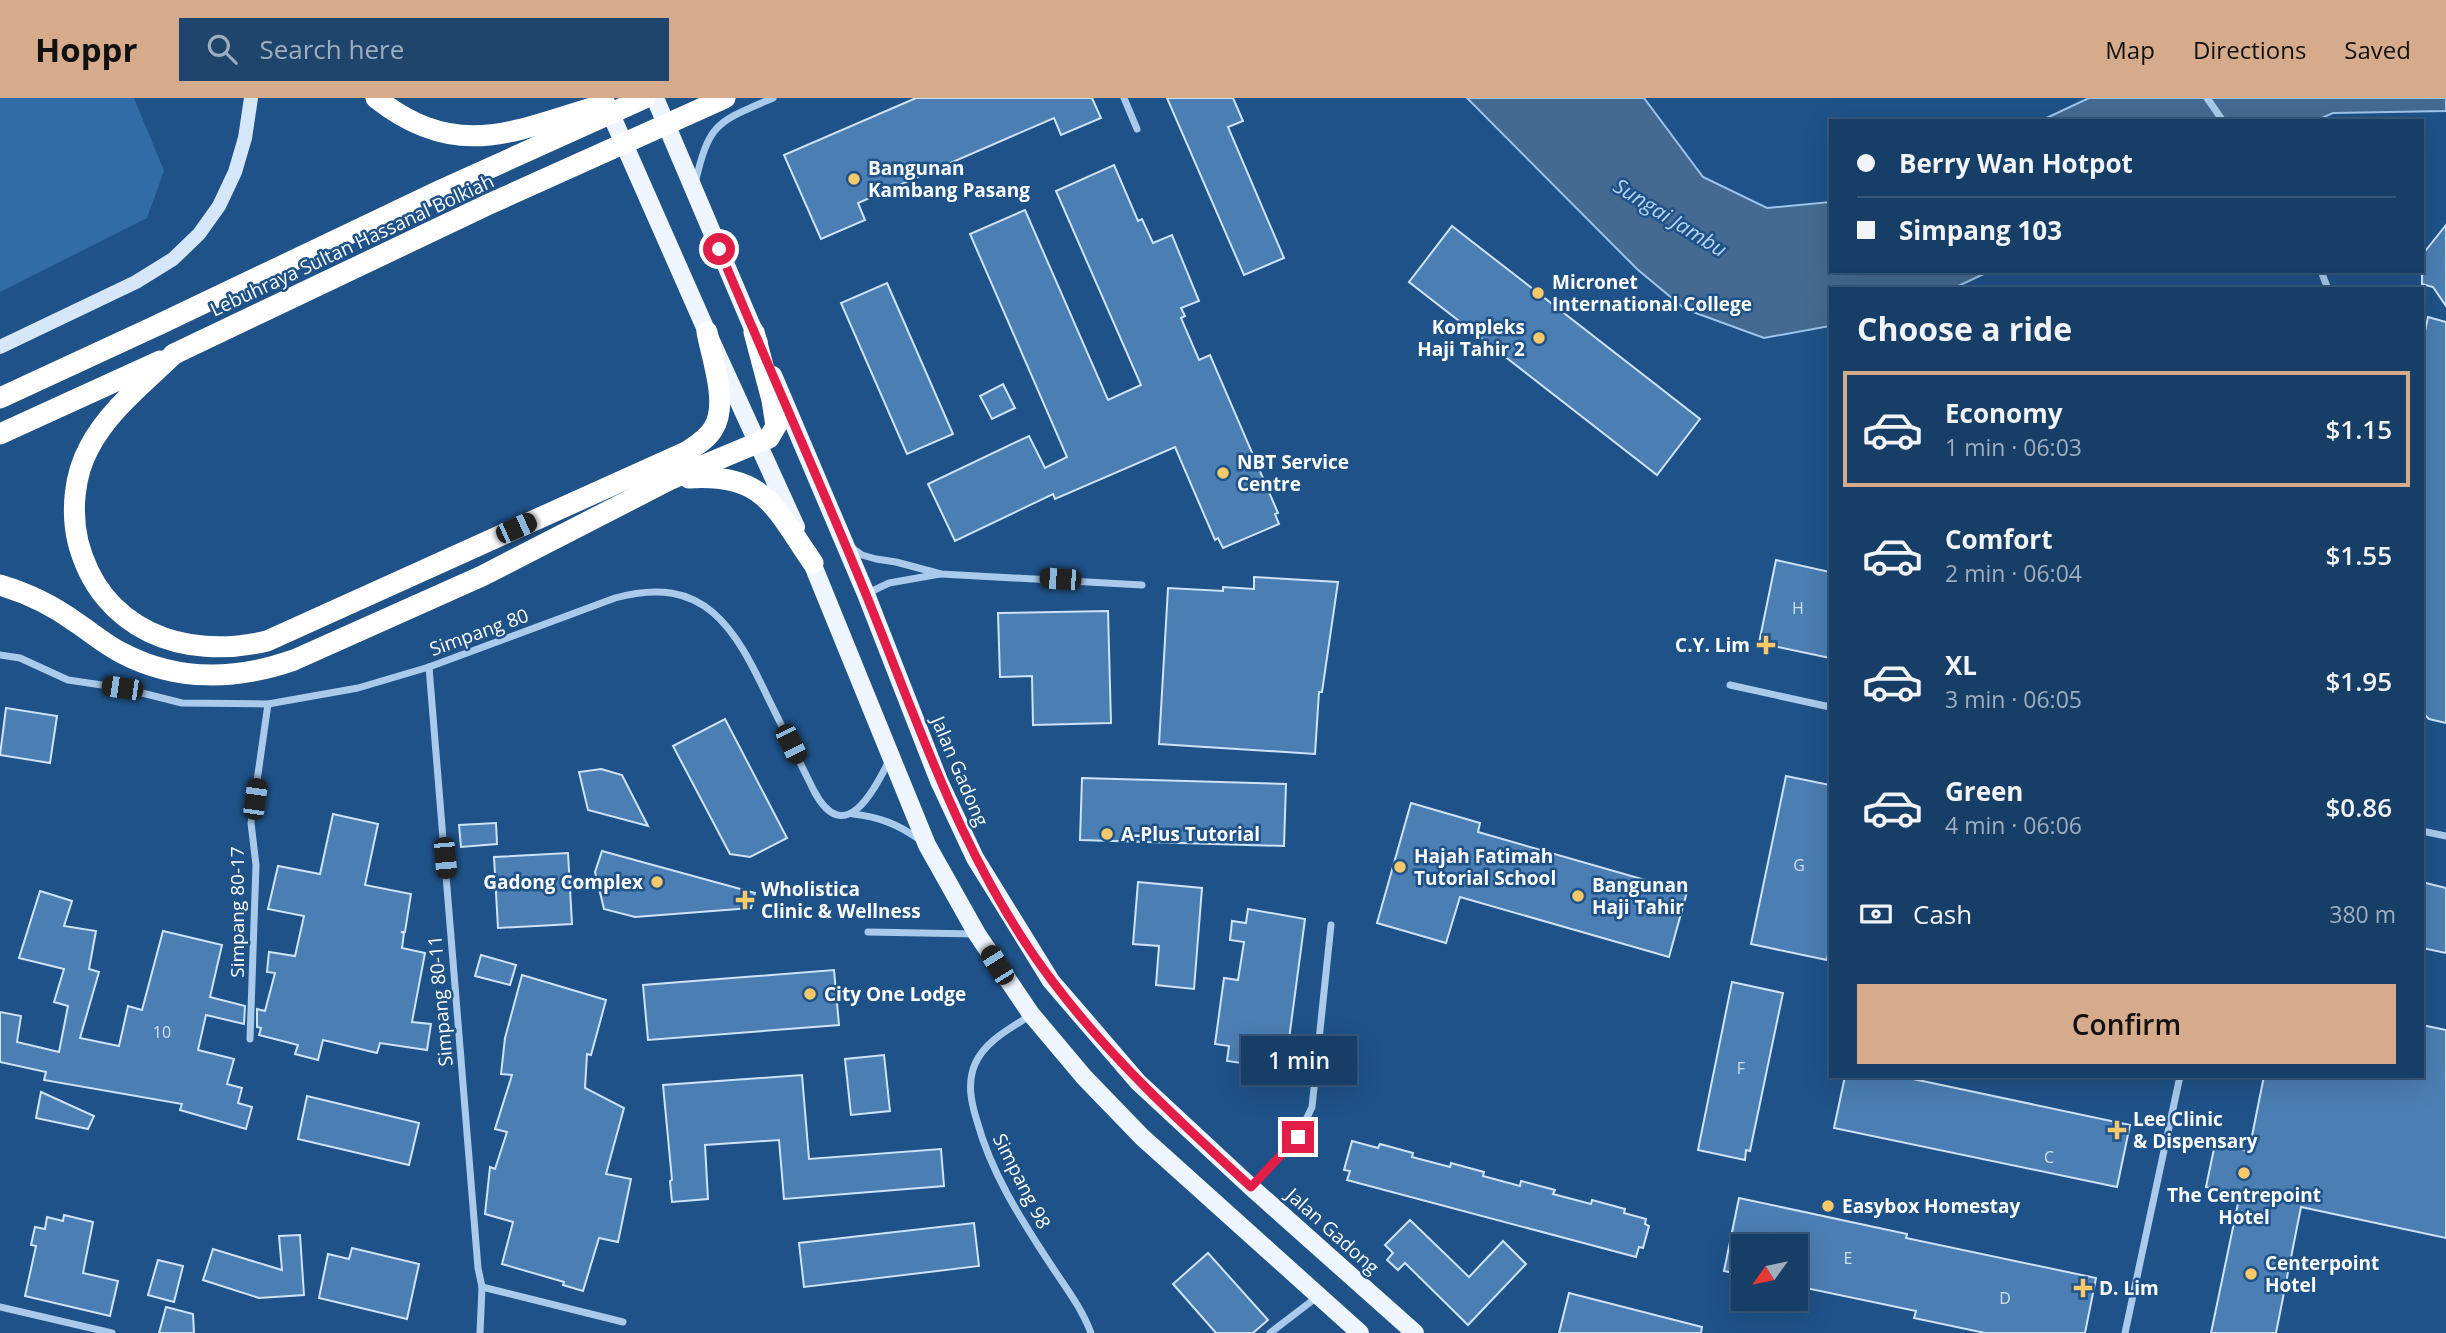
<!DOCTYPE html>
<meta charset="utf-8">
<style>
body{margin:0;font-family:"Open Sans",sans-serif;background:#20456c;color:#f1f3f6;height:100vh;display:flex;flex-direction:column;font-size:26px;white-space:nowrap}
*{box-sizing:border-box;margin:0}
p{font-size:23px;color:#9eaebf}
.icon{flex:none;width:38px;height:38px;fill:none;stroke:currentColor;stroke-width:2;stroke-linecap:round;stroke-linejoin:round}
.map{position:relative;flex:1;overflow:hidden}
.sheet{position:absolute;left:1829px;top:189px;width:595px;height:791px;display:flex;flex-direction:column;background:#173e66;border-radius:0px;box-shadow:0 7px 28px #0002,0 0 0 2px #36577a}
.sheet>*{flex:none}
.guide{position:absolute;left:1829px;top:21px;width:595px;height:154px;border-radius:0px;box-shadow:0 7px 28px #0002,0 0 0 2px #36577a;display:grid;align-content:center;height:154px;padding:0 28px;background:#173e66}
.needle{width:46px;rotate:237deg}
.fabs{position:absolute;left:1731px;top:1136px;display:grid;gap:14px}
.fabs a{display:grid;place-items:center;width:77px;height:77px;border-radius:0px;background:#173e66;box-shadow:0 7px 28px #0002,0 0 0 2px #36577a;font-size:35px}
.end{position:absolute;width:32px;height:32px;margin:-16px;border:9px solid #e11d48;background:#fff;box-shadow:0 0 0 4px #fff}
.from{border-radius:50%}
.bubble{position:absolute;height:49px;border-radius:0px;background:#173e66;box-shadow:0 7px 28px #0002,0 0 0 2px #36577a;font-size:23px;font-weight:600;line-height:49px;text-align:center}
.car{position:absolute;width:21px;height:42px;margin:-21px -10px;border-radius:9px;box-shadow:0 0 5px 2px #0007;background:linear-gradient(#222 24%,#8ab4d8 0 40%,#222 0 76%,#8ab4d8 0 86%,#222 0)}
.guide b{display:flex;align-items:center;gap:24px;height:66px;font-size:26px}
.guide b+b{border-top:2px solid #36577a}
.guide i{width:18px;height:18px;background:#f1f3f6}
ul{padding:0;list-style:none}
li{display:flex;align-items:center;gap:21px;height:116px;margin:0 14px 10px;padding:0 14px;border:4px solid transparent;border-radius:0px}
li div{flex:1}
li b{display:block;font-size:26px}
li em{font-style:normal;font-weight:600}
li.on{border-color:#d6ab8b}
li>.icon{width:63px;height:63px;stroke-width:1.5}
h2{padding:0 28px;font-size:32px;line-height:84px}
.pay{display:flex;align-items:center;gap:18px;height:77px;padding:0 28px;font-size:26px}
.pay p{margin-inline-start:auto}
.primary-button{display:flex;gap:14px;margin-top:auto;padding:14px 28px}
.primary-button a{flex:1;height:80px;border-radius:0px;background:#d6ab8b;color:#111;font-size:28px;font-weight:600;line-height:80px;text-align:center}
header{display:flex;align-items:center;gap:42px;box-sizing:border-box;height:98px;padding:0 35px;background:#d6ab8b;color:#111}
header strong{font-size:33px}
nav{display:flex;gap:38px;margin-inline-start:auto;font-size:24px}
.search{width:490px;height:63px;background:#20456c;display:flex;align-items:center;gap:18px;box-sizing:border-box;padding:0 24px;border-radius:0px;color:#9eaebf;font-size:26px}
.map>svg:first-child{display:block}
.green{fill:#326ca6}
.water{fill:#456a91;stroke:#9dc5ec;stroke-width:2}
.building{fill:#4b7eb2;stroke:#cee3f8;stroke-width:2}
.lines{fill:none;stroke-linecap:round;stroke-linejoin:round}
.street{stroke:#a9caeb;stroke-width:7}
.secondary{stroke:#d5e6f8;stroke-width:14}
.primary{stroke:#eef5fe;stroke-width:18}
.highway{stroke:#fff;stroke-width:21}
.highway-bridge{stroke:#fff;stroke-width:21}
.route{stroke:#e11d48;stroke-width:9}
.poi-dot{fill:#f9c969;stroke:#1f5288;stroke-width:2.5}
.labels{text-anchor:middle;stroke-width:5;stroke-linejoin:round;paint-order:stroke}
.number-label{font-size:16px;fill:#d2dfec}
.poi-label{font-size:19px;font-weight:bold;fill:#fff;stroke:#1f5288;text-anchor:start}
.street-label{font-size:19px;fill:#fff;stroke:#1f5288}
.water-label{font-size:21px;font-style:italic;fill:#b5d4f2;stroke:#1f5288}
</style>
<header>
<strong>Hoppr</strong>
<div class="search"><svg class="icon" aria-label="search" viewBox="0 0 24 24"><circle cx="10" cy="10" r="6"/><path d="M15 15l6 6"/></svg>Search here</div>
<nav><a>Map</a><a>Directions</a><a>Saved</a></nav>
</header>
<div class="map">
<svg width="2446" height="1235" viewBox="0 0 2446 1235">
<rect width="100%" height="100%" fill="#1f5288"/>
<!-- green -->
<path class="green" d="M 0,0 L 134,0 L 164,73 L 147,120 L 0,194 Z"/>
<!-- water -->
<g class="water">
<path d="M 1467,0 L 1644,0 L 1703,79 L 1767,110 L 1830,104 L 1830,173 L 1990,173 L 1952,191 L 1830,191 L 1830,228 L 1764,240 L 1685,211 L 1637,171 Z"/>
<path d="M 2089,0 L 2446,0 L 2446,13 L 2333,15 L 2315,23 L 2040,23 Z"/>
</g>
<!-- building -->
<g class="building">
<path d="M 916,0 L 1092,0 L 1101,20 L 1061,37 L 1054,20 L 858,105 L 865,122 L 821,141 L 784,57 Z"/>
<path d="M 1167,0 L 1233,0 L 1243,23 L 1228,29 L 1284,160 L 1244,177 Z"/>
<path d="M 1114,67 L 1138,123 L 1142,121 L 1153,145 L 1172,137 L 1199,203 L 1181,210 L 1185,218 L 1181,220 L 1199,262 L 1210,257 L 1278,415 L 1275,416 L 1279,426 L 1223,450 L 1218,440 L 1215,442 L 1175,349 L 1055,401 L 1053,396 L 955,443 L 928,386 L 1029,338 L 1045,370 L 1067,359 L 970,136 L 1025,112 L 1108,302 L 1141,287 L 1056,93 Z"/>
<path d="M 2446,127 L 2446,208 L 2433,189 L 2422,186 L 2422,157 Z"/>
<path d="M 1452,128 L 1700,321 L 1657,377 L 1409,184 Z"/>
<path d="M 887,185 L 953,336 L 907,356 L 841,205 Z"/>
<path d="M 2428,219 L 2446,224 L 2446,625 L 2429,621 L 2422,614 L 2422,247 Z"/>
<path d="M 1003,286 L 1015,310 L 992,321 L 980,298 Z"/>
<path d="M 1776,462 L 1830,474 L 1830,560 L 1759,545 Z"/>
<path d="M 1254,479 L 1338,484 L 1322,594 L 1319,594 L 1315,656 L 1159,646 L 1168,490 L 1223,493 L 1223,489 L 1254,491 Z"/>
<path d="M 1108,513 L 1111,625 L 1033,627 L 1032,578 L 1000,579 L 998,515 Z"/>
<path d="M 6,610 L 57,618 L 50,665 L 0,657 Z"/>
<path d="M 725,621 L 787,740 L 750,759 L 730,756 L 673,648 Z"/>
<path d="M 601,671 L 622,677 L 648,728 L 588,712 L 579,674 Z"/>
<path d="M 1786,678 L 1830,687 L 1830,846 L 1827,862 L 1751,846 Z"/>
<path d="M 1082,680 L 1286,686 L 1284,748 L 1080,742 Z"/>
<path d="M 1411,705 L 1480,725 L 1478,734 L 1687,794 L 1669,859 L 1460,799 L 1446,845 L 1377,825 Z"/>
<path d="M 333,716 L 378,726 L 365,787 L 411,796 L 405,834 L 401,834 L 404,835 L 402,850 L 425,855 L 412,924 L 431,926 L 427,952 L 380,945 L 377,955 L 323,942 L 318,962 L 295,956 L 298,947 L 259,937 L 261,930 L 257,929 L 257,911 L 265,913 L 275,875 L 267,874 L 269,854 L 295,858 L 304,818 L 268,811 L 278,768 L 320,776 Z"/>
<path d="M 496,725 L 497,746 L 461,749 L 459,727 Z"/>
<path d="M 602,753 L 755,795 L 751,810 L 635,819 L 604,811 L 595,774 Z"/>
<path d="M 568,755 L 572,826 L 498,830 L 494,759 Z"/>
<path d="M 1138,784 L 1202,790 L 1194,891 L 1156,887 L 1159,848 L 1133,846 Z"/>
<path d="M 2422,784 L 2446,790 L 2446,855 L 2422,850 Z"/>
<path d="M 40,793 L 72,803 L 64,828 L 96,833 L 89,871 L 99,874 L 80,940 L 119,948 L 128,908 L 142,912 L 163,833 L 222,847 L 210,899 L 245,908 L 244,926 L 206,917 L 198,952 L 234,961 L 227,986 L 242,990 L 238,1005 L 252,1009 L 246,1031 L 180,1012 L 182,1006 L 44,982 L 46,974 L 0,964 L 0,914 L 21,918 L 17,944 L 59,954 L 68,908 L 54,904 L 64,871 L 19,860 Z"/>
<path d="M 1248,811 L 1305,821 L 1285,971 L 1227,963 L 1229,948 L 1215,946 L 1224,880 L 1238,882 L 1244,844 L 1230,842 L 1232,823 L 1246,825 Z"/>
<path d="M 481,857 L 516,867 L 510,887 L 475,878 Z"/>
<path d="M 834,872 L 839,927 L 648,942 L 643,887 Z"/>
<path d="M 522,877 L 606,902 L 591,957 L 587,956 L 585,990 L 624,1010 L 606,1076 L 631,1081 L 618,1144 L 599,1140 L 583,1193 L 563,1187 L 564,1184 L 502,1166 L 513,1124 L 485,1116 L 490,1069 L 495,1071 L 507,1034 L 495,1031 L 512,977 L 501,976 L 505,940 Z"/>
<path d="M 1732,884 L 1783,895 L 1750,1053 L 1746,1052 L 1745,1062 L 1698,1052 Z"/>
<path d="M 2422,927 L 2446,932 L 2446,1140 L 2301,1109 L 2276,1235 L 2211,1235 L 2240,1096 L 2206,1089 L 2215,1046 L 2249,1053 L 2264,978 L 2422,978 Z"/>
<path d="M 884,957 L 890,1013 L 851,1017 L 845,961 Z"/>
<path d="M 802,977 L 809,1061 L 941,1051 L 944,1088 L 784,1101 L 779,1042 L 705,1047 L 708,1101 L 672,1104 L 670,1083 L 672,1082 L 663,987 Z"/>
<path d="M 1845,978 L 1899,978 L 2130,1027 L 2117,1089 L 1834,1030 Z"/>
<path d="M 41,994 L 94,1018 L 88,1031 L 36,1020 Z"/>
<path d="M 307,998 L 419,1025 L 409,1067 L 298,1041 Z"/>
<path d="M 1352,1043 L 1378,1050 L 1380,1046 L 1413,1055 L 1412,1059 L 1450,1069 L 1451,1065 L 1484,1074 L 1483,1078 L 1520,1088 L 1521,1083 L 1555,1092 L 1553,1096 L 1591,1106 L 1592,1102 L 1625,1111 L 1624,1115 L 1646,1121 L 1645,1126 L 1649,1128 L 1643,1150 L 1639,1149 L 1636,1159 L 1347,1082 L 1350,1073 L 1344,1072 Z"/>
<path d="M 1739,1100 L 1907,1136 L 1906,1140 L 2096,1180 L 2085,1235 L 1985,1235 L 1914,1220 L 1916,1213 L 1796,1188 L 1796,1148 L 1743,1148 L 1743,1177 L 1724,1173 Z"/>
<path d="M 64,1117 L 93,1124 L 83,1175 L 118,1183 L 110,1218 L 25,1198 L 36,1148 L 31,1147 L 35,1129 L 45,1131 L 47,1119 L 63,1123 Z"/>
<path d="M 1410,1122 L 1469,1179 L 1503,1143 L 1526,1166 L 1468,1227 L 1405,1165 L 1398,1172 L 1387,1162 L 1393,1155 L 1385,1147 Z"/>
<path d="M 974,1125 L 979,1168 L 804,1189 L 799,1145 Z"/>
<path d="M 300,1137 L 304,1197 L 259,1200 L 203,1182 L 213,1151 L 282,1172 L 279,1138 Z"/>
<path d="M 352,1150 L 419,1166 L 407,1221 L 319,1200 L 328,1156 L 349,1161 Z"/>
<path d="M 1208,1155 L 1268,1222 L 1253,1235 L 1216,1235 L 1173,1186 Z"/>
<path d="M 158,1162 L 183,1168 L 174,1204 L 148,1197 Z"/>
<path d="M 1569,1195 L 1702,1229 L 1701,1235 L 1559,1235 Z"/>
<path d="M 166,1209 L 193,1216 L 194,1235 L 159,1235 Z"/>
</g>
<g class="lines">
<!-- street -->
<g class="street">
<path d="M 1124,0 L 1137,31"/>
<path d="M 2207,0 L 2223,23"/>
<path d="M 695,86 C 709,24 717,24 773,0"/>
<path d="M 2321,173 L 2328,191"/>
<path d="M 851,449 L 862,457 L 876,461 L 896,464 L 941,476 L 1142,487"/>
<path d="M 868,495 L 889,485 L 940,476"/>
<path d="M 0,557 L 20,560 L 68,582 L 122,590 L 182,605 L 268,606 L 358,590 L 429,569 L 615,500 C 705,475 735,530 769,602 C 784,632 799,663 814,693 C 845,751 874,692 890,661"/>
<path d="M 429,569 L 478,1170 L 482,1189 L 480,1235"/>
<path d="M 1730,587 L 1830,609"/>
<path d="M 853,716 C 879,719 898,726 920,742"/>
<path d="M 2422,733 L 2446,738"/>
<path d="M 868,834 L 976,836"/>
<path d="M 1031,917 C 1011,930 985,943 975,966 C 967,985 971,1004 977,1023 C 991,1074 1019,1118 1047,1161 C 1063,1186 1081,1208 1091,1235"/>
<path d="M 250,941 L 256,767 L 251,725 L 268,606"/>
<path d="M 1252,1088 L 1298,1039 L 1312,1009 L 1331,827"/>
<path d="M 482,1189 L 623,1224"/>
<path d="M 0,1209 L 112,1235"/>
<path d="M 1270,1235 L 1317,1199"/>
<path d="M 2125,1235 L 2180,978"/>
</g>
<!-- secondary -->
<path class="secondary" d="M 0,249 L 136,184 L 173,161 L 199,136 L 219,108 L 235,74 L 245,40 L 251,0"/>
<!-- primary -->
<g class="primary">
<path d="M 655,0 L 759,245"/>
<path d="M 606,5 L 707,234 L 796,429"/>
<path d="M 773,277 L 866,496 L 939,683 L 975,760 L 1051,883 L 1138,984 L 1251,1089 L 1415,1235"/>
<path d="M 808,455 L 927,747 L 977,836 L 1031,916 L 1084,979 L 1142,1039 L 1360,1235"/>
</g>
<!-- highway -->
<g class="highway">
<path d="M 174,256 C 144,285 108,313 89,350 C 74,377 71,414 78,444 C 101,532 183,563 267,543 L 688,353 C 697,347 707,341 713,331 C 729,307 712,261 707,234"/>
<path d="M 0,300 L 160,226"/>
<path d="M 0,336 L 160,263"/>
<path d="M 689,380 C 765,375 774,409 813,465"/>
<path d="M 0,487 C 27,495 54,508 77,525 C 92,535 106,547 122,555 C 177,584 237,582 294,562 L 482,478 L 671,381 L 769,340 L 776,328 L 772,302 L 754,234"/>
</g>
<!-- highway-bridge -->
<g class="highway-bridge">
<path d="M 376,0 C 458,65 516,32 605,6"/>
<path d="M 160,226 L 439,93 L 645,0"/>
<path d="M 174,256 L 487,107 L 725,0"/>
</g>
</g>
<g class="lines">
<!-- route -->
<path class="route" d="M 719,151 C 767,266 818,379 865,494 C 920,629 964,767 1053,884 C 1111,961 1180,1024 1251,1089 L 1298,1039"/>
</g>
<!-- markers -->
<g class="poi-dot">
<circle cx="854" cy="81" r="7"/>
<circle cx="1538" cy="195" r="7"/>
<circle cx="1539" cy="240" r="7"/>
<circle cx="1223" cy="375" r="7"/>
<path d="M1762.5 536.5h7v7h7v7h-7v7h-7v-7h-7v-7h7z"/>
<circle cx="1107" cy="736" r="7"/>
<circle cx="1400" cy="769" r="7"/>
<circle cx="657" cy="784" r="7"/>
<circle cx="1578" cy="798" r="7"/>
<path d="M741.5 791.5h7v7h7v7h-7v7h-7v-7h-7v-7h7z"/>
<circle cx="810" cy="896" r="7"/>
<path d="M2113.5 1021.5h7v7h7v7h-7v7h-7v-7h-7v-7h7z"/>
<circle cx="2244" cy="1075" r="7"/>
<circle cx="1828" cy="1108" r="7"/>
<circle cx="2251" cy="1176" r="7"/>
<path d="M2079.5 1179.5h7v7h7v7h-7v7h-7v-7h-7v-7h7z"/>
</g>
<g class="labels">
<!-- number labels -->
<g class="number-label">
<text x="1798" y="516">H</text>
<text x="1799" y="773">G</text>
<text x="162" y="940">10</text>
<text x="1741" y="976">F</text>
<text x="2049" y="1065">C</text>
<text x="1848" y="1166">E</text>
<text x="2005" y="1206">D</text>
</g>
<!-- poi labels -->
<g class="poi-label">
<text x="868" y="77">Bangunan<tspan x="868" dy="22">Kambang Pasang</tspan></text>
<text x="1552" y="191">Micronet<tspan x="1552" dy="22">International College</tspan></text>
<text x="1525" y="236" text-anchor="end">Kompleks<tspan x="1525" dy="22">Haji Tahir 2</tspan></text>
<text x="1237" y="371">NBT Service<tspan x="1237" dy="22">Centre</tspan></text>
<text x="1750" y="554" text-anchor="end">C.Y. Lim</text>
<text x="1121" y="743">A-Plus Tutorial</text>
<text x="1414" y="765">Hajah Fatimah<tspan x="1414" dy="22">Tutorial School</tspan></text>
<text x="643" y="791" text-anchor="end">Gadong Complex</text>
<text x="1592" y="794">Bangunan<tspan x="1592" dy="22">Haji Tahir</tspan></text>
<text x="761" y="798">Wholistica<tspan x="761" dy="22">Clinic &amp; Wellness</tspan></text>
<text x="824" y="903">City One Lodge</text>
<text x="2133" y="1028">Lee Clinic<tspan x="2133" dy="22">&amp; Dispensary</tspan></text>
<text x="2244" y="1104" text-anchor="middle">The Centrepoint<tspan x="2244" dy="22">Hotel</tspan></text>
<text x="1842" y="1115">Easybox Homestay</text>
<text x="2265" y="1172">Centerpoint<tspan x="2265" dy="22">Hotel</tspan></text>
<text x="2099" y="1197">D. Lim</text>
</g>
<!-- street labels -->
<g class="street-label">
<text transform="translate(352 147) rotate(-25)" y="7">Lebuhraya Sultan Hassanal Bolkiah</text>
<text transform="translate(479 534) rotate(-20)" y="7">Simpang 80</text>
<text transform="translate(960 673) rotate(67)" y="7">Jalan Gadong</text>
<text transform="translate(237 814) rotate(-90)" y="7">Simpang 80-17</text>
<text transform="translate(440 903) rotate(-95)" y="7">Simpang 80-11</text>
<text transform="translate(1022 1083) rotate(63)" y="7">Simpang 98</text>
<text transform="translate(1333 1133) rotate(42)" y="7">Jalan Gadong</text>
</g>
<!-- water labels -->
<g class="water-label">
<text transform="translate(1670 120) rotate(32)" y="7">Sungai Jambu</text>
</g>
</g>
</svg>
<div class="fabs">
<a><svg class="needle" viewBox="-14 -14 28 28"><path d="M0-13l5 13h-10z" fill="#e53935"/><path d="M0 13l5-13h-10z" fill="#9eaebf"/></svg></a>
</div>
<i class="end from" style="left:719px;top:151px"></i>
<i class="end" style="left:1298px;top:1039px"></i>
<div class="bubble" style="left:1241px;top:938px;width:116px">1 min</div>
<i class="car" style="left:516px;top:430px;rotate:66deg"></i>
<i class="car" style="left:1060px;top:481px;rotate:274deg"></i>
<i class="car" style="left:122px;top:590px;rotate:278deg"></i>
<i class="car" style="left:791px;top:646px;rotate:154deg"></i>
<i class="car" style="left:255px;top:701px;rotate:8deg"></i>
<i class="car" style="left:445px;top:760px;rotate:175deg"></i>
<i class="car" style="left:997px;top:867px;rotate:328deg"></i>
<div class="guide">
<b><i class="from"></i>Berry Wan Hotpot</b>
<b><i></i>Simpang 103</b>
</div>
<section class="sheet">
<h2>Choose a ride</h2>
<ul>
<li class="on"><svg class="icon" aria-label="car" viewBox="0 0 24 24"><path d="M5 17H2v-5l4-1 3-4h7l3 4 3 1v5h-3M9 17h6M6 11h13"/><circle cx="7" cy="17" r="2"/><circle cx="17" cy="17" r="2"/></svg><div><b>Economy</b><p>1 min · 06:03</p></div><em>$1.15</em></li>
<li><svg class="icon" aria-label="car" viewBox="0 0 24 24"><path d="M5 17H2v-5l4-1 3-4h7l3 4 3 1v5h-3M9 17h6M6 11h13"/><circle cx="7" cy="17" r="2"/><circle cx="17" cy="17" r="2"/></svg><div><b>Comfort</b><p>2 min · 06:04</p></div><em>$1.55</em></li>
<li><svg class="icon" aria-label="car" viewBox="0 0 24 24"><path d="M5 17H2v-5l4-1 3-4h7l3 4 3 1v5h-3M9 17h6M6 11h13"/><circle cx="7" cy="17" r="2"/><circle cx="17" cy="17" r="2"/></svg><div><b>XL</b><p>3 min · 06:05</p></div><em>$1.95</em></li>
<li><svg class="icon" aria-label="car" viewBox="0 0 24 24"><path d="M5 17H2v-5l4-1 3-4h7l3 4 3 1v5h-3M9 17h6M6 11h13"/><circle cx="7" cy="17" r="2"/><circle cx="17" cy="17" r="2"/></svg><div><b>Green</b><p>4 min · 06:06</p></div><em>$0.86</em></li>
</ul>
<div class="pay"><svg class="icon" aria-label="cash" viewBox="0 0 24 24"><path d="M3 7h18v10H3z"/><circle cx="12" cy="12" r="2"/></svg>Cash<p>380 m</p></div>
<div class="primary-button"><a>Confirm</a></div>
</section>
</div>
